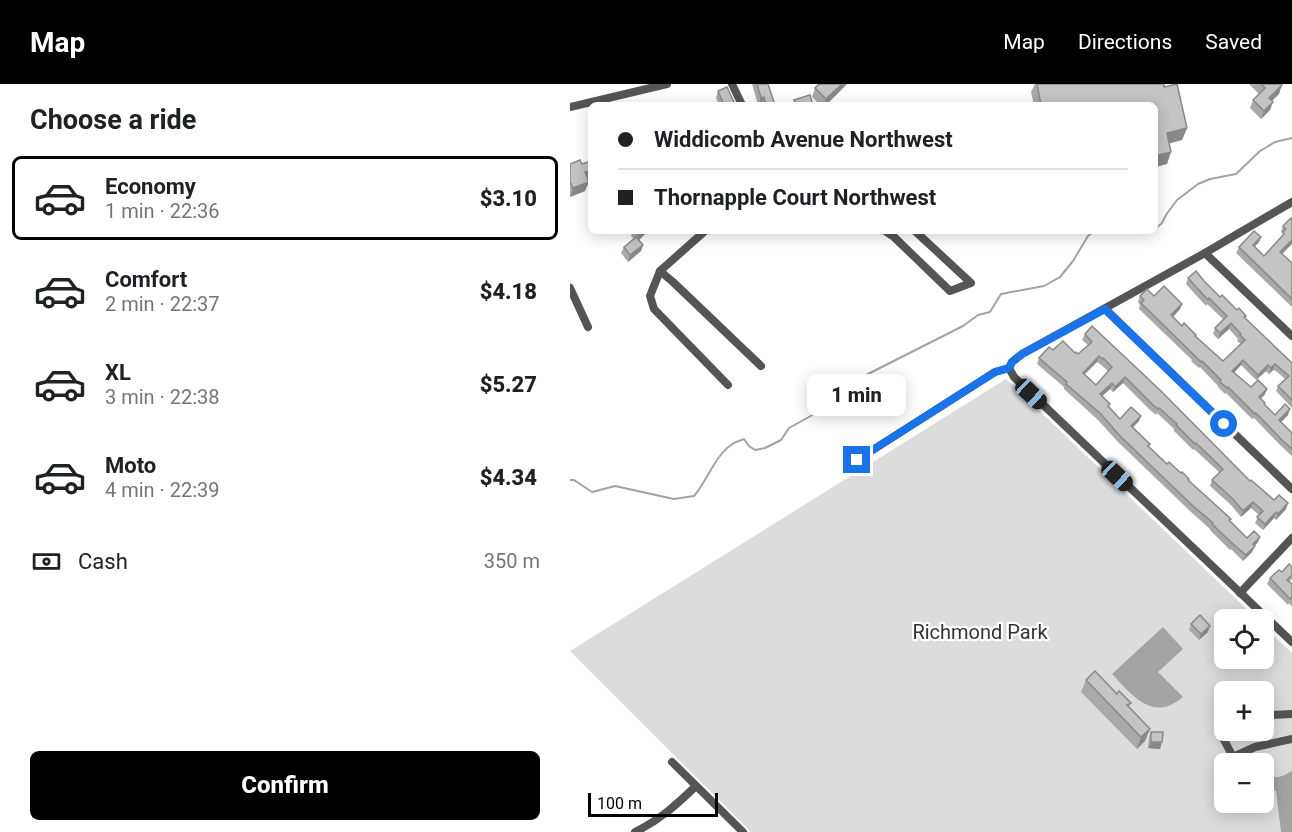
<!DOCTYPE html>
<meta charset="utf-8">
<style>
body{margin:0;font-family:Roboto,sans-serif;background:#f2f2f2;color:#202124;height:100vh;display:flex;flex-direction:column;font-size:22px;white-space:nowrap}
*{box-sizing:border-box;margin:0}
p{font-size:20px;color:#757577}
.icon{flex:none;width:33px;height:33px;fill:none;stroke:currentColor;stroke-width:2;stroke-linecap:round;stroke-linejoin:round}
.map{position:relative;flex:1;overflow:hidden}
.details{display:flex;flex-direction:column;background:#fff;width:570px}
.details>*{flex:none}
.guide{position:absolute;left:18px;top:18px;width:570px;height:132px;border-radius:9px;box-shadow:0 3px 15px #0003;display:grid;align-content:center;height:132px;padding:0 30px;background:#fff}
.controls{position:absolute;left:644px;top:525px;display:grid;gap:12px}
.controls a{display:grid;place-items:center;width:60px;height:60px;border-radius:9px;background:#fff;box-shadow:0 3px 15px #0003;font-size:30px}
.scale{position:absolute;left:18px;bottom:15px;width:130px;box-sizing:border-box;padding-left:6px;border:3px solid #000;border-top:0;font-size:16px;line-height:21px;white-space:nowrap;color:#000;-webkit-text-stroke:4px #fff;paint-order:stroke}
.end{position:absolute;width:27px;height:27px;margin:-14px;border:8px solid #1a73e8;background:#fff;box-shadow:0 0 0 3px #fff}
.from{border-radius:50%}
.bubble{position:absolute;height:42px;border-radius:9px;background:#fff;box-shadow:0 3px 15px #0003;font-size:20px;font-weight:800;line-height:42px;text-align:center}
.car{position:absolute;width:18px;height:36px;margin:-18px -9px;border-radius:8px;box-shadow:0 0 4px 2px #0007;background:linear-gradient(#222 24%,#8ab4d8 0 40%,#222 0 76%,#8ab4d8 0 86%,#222 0)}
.guide b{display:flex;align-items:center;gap:21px;height:57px;font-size:22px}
.guide b+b{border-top:2px solid #e0e0e0}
.guide i{width:15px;height:15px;background:#202124}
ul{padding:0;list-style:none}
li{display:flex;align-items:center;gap:18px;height:84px;margin:0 12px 9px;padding:0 18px;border:3px solid transparent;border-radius:9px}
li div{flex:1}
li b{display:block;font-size:22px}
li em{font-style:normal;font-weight:800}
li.active{border-color:#000}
li>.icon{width:54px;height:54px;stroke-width:1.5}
h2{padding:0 30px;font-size:27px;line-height:72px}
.pay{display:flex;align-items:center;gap:15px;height:66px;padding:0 30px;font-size:22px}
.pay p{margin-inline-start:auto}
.action{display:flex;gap:12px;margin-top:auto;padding:12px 30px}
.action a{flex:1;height:69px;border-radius:9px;background:#000;color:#fff;font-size:24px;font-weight:800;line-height:69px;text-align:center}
header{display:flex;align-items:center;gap:36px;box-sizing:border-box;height:84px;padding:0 30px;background:#000;color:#fff}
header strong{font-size:28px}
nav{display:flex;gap:33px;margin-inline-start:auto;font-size:21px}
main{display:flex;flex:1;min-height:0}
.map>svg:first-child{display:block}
.green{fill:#dcdcdc;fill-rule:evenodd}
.water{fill:#a3a3a3}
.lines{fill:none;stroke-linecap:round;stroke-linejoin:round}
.stream{stroke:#a3a3a3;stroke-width:2}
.minor{stroke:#555;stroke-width:8}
.wall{fill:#a9a9a9;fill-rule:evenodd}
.shaded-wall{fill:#898989}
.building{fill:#c4c4c4;stroke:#898989;stroke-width:1.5;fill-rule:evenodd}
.route{stroke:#1a73e8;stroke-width:8}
.labels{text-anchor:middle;stroke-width:4.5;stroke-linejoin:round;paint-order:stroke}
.park-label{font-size:20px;fill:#333;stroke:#fff}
</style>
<header>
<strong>Map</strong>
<nav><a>Map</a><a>Directions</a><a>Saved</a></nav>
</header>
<main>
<section class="details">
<h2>Choose a ride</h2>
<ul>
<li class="active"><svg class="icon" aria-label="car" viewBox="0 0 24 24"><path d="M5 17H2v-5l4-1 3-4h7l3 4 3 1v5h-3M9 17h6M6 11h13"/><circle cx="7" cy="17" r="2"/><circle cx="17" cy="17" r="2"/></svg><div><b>Economy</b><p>1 min · 22:36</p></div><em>$3.10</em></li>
<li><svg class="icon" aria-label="car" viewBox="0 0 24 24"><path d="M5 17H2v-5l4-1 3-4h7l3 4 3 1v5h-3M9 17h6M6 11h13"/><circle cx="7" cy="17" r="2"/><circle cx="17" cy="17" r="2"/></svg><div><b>Comfort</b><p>2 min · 22:37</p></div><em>$4.18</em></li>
<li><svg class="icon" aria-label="car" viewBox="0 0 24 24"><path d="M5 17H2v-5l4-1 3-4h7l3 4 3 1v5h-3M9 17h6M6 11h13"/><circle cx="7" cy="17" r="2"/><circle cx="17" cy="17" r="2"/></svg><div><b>XL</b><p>3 min · 22:38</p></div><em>$5.27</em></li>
<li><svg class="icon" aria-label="car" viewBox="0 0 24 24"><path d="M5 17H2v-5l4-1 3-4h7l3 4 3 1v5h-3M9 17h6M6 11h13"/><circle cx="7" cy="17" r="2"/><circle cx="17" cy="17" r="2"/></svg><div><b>Moto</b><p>4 min · 22:39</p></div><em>$4.34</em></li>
</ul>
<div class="pay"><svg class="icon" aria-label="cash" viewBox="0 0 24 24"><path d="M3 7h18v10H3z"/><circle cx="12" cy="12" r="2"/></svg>Cash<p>350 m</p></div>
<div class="action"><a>Confirm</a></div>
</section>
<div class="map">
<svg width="722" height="748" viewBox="0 0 722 748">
<rect width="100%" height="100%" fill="#fff"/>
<!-- green -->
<path class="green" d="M 436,295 L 687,535 L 654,536 L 654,574 L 693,574 L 693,542 L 722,569 L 722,748 L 181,748 L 0,567 ZM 654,608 L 693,608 L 693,646 L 654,646 ZM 654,680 L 693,680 L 693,718 L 654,718 Z"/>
<!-- water -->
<g class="water">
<path d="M 593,543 L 613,565 L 588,588 L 613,613 C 583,639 562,611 542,590 Z"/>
<path d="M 722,687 L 722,748 L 711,748 L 706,707 L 693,701 L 693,688 C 706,696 709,694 722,687 Z"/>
</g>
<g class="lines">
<!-- stream -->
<g class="stream">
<path d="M 585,145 L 592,139 L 596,131 L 607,116 L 628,100 L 640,95 L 666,90 L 690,67 L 705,58 L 722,54"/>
<path d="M 569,147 L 574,147"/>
<path d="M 0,396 L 4,396 L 22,408 L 45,402 L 104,415 L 124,412 C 137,397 145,372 161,361 C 164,358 169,357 174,355 L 179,362 L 185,366 L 195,364 L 211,356 L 219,344 L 275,313 L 281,303 L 294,292 L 393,242 L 408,231 L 420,228 L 431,210 L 474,202 L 490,193 L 503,177 L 518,152 L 524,147"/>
</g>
<!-- minor -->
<g class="minor">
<path d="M 162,0 L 172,21"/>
<path d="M 0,23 L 97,0"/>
<path d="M 135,147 L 90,187 L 80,212 L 84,225 L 158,301"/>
<path d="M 315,147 L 324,153 L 380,207 L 401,199 L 345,147"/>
<path d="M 635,169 L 722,252"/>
<path d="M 90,187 L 103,198 L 191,282"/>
<path d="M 0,204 L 18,243"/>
<path d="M 535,225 L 722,405"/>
<path d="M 439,284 L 444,293 L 722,558"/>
<path d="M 287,376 L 425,288 L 439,284 L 442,278 L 452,270 L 635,169 L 722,118"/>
<path d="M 670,509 L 722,454"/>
<path d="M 693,633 L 702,631 L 722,630"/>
<path d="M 663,646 L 652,652 L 663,673 L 685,663 L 722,655"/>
<path d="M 102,678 L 173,748"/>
<path d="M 65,748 C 91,735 105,722 126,702"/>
</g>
</g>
<!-- wall -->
<g class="wall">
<path d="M 182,0 L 198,0 L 205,21 L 207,21 L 188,21 Z"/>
<path d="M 465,0 L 594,0 L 617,44 L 612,56 L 600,59 L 597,80 L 585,83 L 585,21 L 464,21 L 461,8 Z"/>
<path d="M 679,0 L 711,0 L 709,10 L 702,17 L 700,26 L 691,35 L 680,24 L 683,16 L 689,10 Z"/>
<path d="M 276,1 L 256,21 L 250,21 L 242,13 L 245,4 Z"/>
<path d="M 148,7 L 162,21 L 149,21 L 146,14 Z"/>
<path d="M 0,80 L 12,80 L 21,94 L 17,95 L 15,107 L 0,113 Z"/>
<path d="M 721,134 L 712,170 L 722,179 L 722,223 L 666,169 L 669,163 L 691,153 L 689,158 L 684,163 L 694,172 L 712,152 L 713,150 L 711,148 L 713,142 Z"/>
<path d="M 63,147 L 76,147 L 75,150 L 69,156 L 73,161 L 71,167 L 58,178 L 51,169 L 54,163 L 64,155 L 61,152 Z"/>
<path d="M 618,194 L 634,197 L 650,213 L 676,232 L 675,234 L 722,279 L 722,324 L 706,307 L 708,302 L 715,295 L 706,287 L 703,286 L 699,290 L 696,287 L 686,296 L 671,281 L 664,289 L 681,303 L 695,310 L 691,315 L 695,319 L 694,321 L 705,331 L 718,331 L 711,338 L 722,349 L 722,372 L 710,361 L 684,334 L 682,335 L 656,309 L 655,310 L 648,303 L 648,302 L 630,283 L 629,284 L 621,277 L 622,276 L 569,225 L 570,221 L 568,218 L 570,212 L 584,212 L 612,220 L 610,225 L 603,233 L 612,242 L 626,252 L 653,277 L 671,260 L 667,257 L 668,255 L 659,245 L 648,255 L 643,250 L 645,244 L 653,235 L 637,220 L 636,222 L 616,200 Z"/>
<path d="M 515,250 L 680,397 L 716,425 L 706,436 L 704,434 L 693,446 L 685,439 L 689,431 L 681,424 L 671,433 L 661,421 L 640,402 L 642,396 L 650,389 L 624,365 L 623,366 L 604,347 L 604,345 L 587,329 L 586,331 L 580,326 L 553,299 L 543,308 L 540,305 L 532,312 L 539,323 L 550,335 L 569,337 L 563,343 L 580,360 L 579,363 L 597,380 L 618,397 L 661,435 L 660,437 L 677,454 L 688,458 L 684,462 L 682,468 L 673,477 L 661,465 L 660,466 L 640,446 L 640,445 L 621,428 L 547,357 L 528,336 L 494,305 L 494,303 L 467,280 L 469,274 L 483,266 L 505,269 L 508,270 L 518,261 L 512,256 ZM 527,278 L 530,280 L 538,287 L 526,301 L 514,290 Z"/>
<path d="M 722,483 L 722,495 L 719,498 L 722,500 L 722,523 L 719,519 L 718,521 L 697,500 L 700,494 Z"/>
<path d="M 621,540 L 638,548 L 629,556 L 619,546 Z"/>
<path d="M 516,596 L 547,610 L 561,619 L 559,623 L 575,657 L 567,665 L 511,608 Z"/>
<path d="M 581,648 L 592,658 L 590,665 L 578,664 L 579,654 Z"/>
</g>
<!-- shaded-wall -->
<g class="shaded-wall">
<path d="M 272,0 L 277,0 L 256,21 L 254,21 L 256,15 Z"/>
<path d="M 712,1 L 709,10 L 696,22 L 699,14 Z"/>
<path d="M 194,13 L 191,21 L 189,21 L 191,14 Z"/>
<path d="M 703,18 L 700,26 L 691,35 L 694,27 Z"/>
<path d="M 617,44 L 612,56 L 593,61 L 597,49 Z"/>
<path d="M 601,68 L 597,80 L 585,83 L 585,72 Z"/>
<path d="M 21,86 L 21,94 L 12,97 L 15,88 Z"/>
<path d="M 19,98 L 15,107 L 0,113 L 3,104 Z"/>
<path d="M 74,147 L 76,147 L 75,150 L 67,158 L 69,152 Z"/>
<path d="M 691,153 L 689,158 L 681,167 L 683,161 Z"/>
<path d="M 722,156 L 722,160 L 708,174 L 710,168 Z"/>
<path d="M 73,161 L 71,167 L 58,178 L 60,171 Z"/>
<path d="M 612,220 L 610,225 L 599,237 L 601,231 Z"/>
<path d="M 661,239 L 659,245 L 648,255 L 650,249 Z"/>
<path d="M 529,272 L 527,278 L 511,294 L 513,289 Z"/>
<path d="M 673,276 L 671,281 L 660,293 L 662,287 Z"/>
<path d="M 705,280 L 703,286 L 699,290 L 701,284 Z"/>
<path d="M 698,281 L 696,287 L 686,296 L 688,291 Z"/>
<path d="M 555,293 L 553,299 L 543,308 L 545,303 Z"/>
<path d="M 542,299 L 540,305 L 528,316 L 530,310 Z"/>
<path d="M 697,305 L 695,310 L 687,319 L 689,313 Z"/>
<path d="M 720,325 L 718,331 L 707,342 L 709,336 Z"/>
<path d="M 571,332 L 569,337 L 559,347 L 561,342 Z"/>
<path d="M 683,418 L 681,424 L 671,433 L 673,427 Z"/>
<path d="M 718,419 L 716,425 L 706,436 L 708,430 Z"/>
<path d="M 706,428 L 704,434 L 693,446 L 695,440 Z"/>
<path d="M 690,453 L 688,458 L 681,466 L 683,460 Z"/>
<path d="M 685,462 L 682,468 L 673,477 L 676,471 Z"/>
<path d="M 640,542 L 638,548 L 629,556 L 631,550 Z"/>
<path d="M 580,645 L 575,657 L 567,665 L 571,653 Z"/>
<path d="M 581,658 L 592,658 L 590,665 L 578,664 Z"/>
</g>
<!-- building -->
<g class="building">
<path d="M 187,0 L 198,0 L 205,21 L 207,20 L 207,21 L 196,21 L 194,13 L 191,14 Z"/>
<path d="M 249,0 L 272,0 L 256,15 L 245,4 Z"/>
<path d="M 467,0 L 594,0 L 594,3 L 607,0 L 617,44 L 597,49 L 601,68 L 585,72 L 585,21 L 471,21 Z"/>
<path d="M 691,0 L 711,0 L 712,1 L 699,14 L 703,18 L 694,27 L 683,16 L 695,4 Z"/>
<path d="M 157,3 L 164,18 L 157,21 L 154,21 L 148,7 Z"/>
<path d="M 240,11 L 243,21 L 217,21 L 225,18 L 224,16 Z"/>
<path d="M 10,76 L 12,80 L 21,77 L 21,86 L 15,88 L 19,98 L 3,104 L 0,98 L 0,80 Z"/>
<path d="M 721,134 L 722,136 L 722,156 L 710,168 L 722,179 L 722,215 L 669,163 L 684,147 L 691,153 L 683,161 L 694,172 L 714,150 L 713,148 L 716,145 L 713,142 Z"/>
<path d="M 64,147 L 74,147 L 69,152 Z"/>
<path d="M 66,153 L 73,161 L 60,171 L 54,163 Z"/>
<path d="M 626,187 L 634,197 L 650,213 L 652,211 L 667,226 L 669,224 L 676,232 L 674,233 L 722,279 L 722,316 L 708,302 L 719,292 L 705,280 L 701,284 L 698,281 L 688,291 L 673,276 L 662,287 L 681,303 L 688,296 L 697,305 L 689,313 L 695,319 L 694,320 L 705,331 L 715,320 L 720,325 L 709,336 L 722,349 L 722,365 L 712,356 L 686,329 L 685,330 L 658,303 L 657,304 L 650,298 L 651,296 L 632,277 L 631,278 L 624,271 L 571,219 L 574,216 L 570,212 L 577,205 L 584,212 L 594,202 L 612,220 L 601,231 L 612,242 L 614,239 L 626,251 L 625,252 L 653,277 L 675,256 L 670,251 L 671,250 L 661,239 L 650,249 L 645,244 L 657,232 L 639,214 L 638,216 L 618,194 Z"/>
<path d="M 522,242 L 591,307 L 680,397 L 681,396 L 704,416 L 709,411 L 718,419 L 708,430 L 706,428 L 695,440 L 687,433 L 693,427 L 683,418 L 673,427 L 663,415 L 642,396 L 653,385 L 626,359 L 625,360 L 606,341 L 607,340 L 589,324 L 588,325 L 582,320 L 555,293 L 545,303 L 542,299 L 530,310 L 540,320 L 538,322 L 550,335 L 561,323 L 571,332 L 561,342 L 580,360 L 578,362 L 597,380 L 599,378 L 611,389 L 612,388 L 619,395 L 618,396 L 661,435 L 659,436 L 677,454 L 684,447 L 690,453 L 683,460 L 685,462 L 676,471 L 663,460 L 642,440 L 643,439 L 623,422 L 549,351 L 531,330 L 496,300 L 497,298 L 469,274 L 479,263 L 483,266 L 493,257 L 505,269 L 506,268 L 508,270 L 522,258 L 515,250 ZM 529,272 L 532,275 L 533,274 L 542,283 L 526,301 L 513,289 Z"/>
<path d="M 719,480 L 722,483 L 722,491 L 717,496 L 722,500 L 722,515 L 721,514 L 720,515 L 700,494 L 709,486 L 712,488 Z"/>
<path d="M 630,531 L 640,542 L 631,550 L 621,540 Z"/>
<path d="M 525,587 L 547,610 L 549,607 L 561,619 L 557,621 L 580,645 L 571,653 L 516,596 Z"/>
<path d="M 581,648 L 593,648 L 592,658 L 581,658 Z"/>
</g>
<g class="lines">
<!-- route -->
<path class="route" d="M 287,376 L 425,288 L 439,284 L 442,278 L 452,270 L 535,225 L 654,340"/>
</g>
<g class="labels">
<!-- park labels -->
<g class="park-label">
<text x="410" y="555">Richmond Park</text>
</g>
</g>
</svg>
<div class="controls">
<a><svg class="icon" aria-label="locate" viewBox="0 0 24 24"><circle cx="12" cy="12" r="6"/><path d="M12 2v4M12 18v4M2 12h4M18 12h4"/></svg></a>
<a>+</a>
<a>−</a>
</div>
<div class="scale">100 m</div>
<i class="end from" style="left:654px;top:340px"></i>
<i class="end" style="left:287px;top:376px"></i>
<div class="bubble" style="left:237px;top:290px;width:99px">1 min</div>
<i class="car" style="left:461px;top:310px;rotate:133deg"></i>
<i class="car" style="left:547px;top:392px;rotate:133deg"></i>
<div class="guide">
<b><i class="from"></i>Widdicomb Avenue Northwest</b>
<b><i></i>Thornapple Court Northwest</b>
</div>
</div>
</main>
